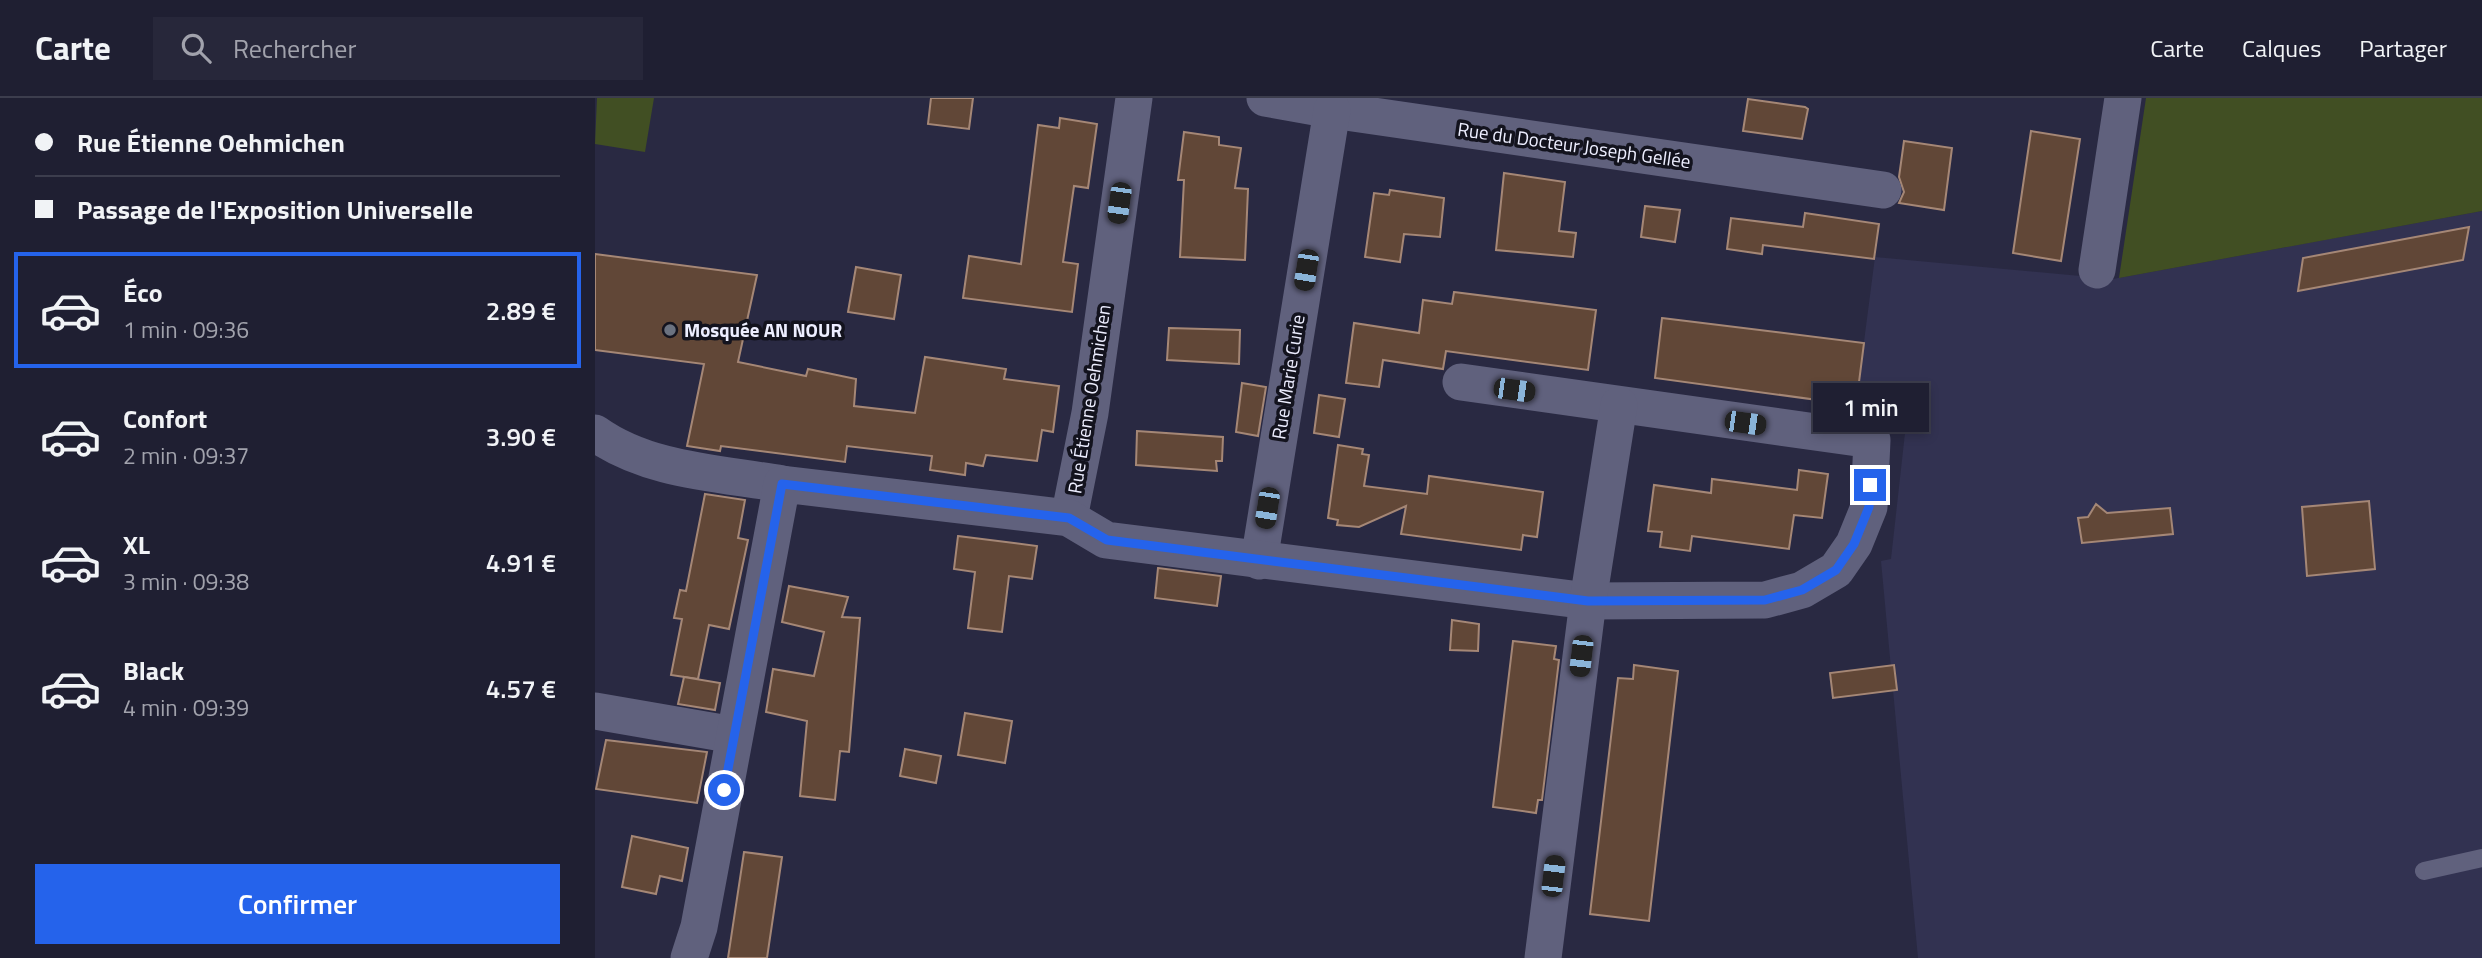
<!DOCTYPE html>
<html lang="fr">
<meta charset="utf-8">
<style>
body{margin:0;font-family:"Titillium Web",sans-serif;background:#27273a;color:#f1f3f6;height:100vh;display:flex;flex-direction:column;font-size:26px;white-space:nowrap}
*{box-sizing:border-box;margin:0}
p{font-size:23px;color:#a1a2ac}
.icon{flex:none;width:38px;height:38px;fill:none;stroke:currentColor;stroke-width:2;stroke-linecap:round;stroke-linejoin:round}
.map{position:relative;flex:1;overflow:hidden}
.sheet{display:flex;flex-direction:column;background:#1f1f32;width:595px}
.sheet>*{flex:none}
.hud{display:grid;align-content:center;height:154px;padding:0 35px;background:#1f1f32}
.end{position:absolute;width:32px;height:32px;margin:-16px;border:9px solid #2563eb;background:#fff;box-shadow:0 0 0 4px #fff}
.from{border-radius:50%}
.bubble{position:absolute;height:49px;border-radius:0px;background:#1f1f32;box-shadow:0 4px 10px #0003,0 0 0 2px #3c3d4d;font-size:23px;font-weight:600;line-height:49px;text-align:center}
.car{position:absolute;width:21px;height:42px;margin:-21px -10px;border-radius:9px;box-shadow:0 0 5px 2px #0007;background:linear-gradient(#222 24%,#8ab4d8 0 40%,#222 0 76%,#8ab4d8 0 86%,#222 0)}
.hud b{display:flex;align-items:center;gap:24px;height:66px;font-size:26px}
.hud b+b{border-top:2px solid #3c3d4d}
.hud i{width:18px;height:18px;background:#f1f3f6}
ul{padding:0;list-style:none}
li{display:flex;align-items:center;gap:21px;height:116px;margin:0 14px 10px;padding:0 21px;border:4px solid transparent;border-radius:0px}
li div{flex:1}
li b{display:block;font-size:26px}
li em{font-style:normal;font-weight:600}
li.active{border-color:#2563eb}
li>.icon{width:63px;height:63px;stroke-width:1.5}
.action{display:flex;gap:14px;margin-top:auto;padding:14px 35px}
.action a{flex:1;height:80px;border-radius:0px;background:#2563eb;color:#fff;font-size:28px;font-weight:600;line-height:80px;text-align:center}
header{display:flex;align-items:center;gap:42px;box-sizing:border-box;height:98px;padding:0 35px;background:#1f1f32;border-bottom:2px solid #3c3d4d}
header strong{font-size:33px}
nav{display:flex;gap:38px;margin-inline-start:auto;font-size:24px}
.search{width:490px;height:63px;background:#27273a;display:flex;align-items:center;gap:18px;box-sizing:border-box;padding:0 24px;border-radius:0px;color:#a1a2ac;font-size:26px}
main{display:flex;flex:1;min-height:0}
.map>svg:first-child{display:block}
.built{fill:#323251}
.green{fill:#414f23}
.building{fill:#614737;stroke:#a58776;stroke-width:2}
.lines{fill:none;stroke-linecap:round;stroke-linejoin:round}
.service{stroke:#60617d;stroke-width:18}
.minor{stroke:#60617d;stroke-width:37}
.route{stroke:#2563eb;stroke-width:9}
.worship-dot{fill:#6b7280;stroke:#13131e;stroke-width:2.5}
.labels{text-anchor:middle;stroke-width:7;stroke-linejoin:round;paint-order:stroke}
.street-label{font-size:19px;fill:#edeeff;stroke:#13131e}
.poi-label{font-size:19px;font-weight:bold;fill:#edeeff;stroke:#13131e;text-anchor:start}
</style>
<header>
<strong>Carte</strong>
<div class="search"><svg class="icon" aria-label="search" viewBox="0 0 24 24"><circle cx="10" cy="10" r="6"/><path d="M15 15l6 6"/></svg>Rechercher</div>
<nav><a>Carte</a><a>Calques</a><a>Partager</a></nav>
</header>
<main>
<section class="sheet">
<div class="hud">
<b><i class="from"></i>Rue Étienne Oehmichen</b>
<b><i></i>Passage de l'Exposition Universelle</b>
</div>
<ul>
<li class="active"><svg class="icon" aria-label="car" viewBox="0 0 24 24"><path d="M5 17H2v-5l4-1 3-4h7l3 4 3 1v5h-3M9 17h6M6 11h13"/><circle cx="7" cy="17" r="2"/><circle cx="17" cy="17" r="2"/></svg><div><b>Éco</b><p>1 min · 09:36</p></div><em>2.89 €</em></li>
<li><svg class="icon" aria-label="car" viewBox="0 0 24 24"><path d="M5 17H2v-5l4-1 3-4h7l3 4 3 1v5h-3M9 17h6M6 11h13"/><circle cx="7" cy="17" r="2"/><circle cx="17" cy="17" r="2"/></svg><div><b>Confort</b><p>2 min · 09:37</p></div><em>3.90 €</em></li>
<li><svg class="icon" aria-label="car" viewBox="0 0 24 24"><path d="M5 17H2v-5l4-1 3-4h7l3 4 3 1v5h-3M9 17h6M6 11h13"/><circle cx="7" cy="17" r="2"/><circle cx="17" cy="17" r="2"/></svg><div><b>XL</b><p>3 min · 09:38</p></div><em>4.91 €</em></li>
<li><svg class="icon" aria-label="car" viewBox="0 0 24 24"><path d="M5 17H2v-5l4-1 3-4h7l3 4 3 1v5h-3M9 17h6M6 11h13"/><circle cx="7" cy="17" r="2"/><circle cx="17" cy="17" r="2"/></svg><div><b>Black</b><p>4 min · 09:39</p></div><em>4.57 €</em></li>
</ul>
<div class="action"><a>Confirmer</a></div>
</section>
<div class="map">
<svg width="1887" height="860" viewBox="0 0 1887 860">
<rect width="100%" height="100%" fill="#292942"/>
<!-- built -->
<path class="built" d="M 1887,113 L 1887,860 L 1323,860 L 1286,463 L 1296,461 L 1314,299 L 1263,290 L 1280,159 L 1518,181 Z"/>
<!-- green -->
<g class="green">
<path d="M 2,0 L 59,0 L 50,54 L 0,46 Z"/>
<path d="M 1551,0 L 1887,0 L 1887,113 L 1524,180 Z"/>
</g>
<!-- building -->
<g class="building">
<path d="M 336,0 L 378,0 L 374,31 L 333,26 Z"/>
<path d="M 1153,1 L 1210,9 L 1213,11 L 1207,41 L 1148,33 Z"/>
<path d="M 465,20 L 502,26 L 493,90 L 479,88 L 468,164 L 483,166 L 477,214 L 368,200 L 374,158 L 426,166 L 443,27 L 464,30 Z"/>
<path d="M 1436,33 L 1485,41 L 1466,163 L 1418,155 Z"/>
<path d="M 589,34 L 624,39 L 624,47 L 646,50 L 640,90 L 653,91 L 650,162 L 585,159 L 589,82 L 583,82 Z"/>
<path d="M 1309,43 L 1357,50 L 1349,112 L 1304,105 L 1309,94 L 1304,79 Z"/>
<path d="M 909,75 L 970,84 L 964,133 L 981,135 L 978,159 L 901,152 Z"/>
<path d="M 795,92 L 849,100 L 845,139 L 809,136 L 805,164 L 770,159 L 779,95 L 794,97 Z"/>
<path d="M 1050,108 L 1085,112 L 1080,144 L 1046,139 Z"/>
<path d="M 1210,115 L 1284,126 L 1279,161 L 1168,147 L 1167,156 L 1132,151 L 1136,120 L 1208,129 Z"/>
<path d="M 1874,129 L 1868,162 L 1703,193 L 1708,160 Z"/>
<path d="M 0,156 L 162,177 L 143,264 L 211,278 L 213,271 L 261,281 L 259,308 L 320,315 L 330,259 L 411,271 L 409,281 L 464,288 L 458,334 L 447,332 L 442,363 L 391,357 L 388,368 L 371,365 L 370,377 L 335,372 L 337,358 L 252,348 L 250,364 L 126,348 L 125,353 L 92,348 L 109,266 L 0,252 Z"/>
<path d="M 261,169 L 306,177 L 299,221 L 253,214 Z"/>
<path d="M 859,194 L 1001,212 L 993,272 L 851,253 L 848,271 L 788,262 L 784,289 L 751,285 L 759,225 L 824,235 L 828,202 L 857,206 Z"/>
<path d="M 1067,220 L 1269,245 L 1263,292 L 1246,290 L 1245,305 L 1060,280 Z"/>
<path d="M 574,230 L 645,232 L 644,266 L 572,262 Z"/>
<path d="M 647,285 L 671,289 L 663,338 L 641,334 Z"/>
<path d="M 724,297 L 750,301 L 744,339 L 719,335 Z"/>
<path d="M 542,333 L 628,339 L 627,363 L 621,363 L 622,373 L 541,367 Z"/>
<path d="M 743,347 L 768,351 L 767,356 L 774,357 L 769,388 L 832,396 L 834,378 L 948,394 L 942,439 L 928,437 L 926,452 L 806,436 L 811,408 L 764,429 L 742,427 L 743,422 L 733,420 Z"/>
<path d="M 1204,372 L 1233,376 L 1227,420 L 1199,417 L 1194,451 L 1097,438 L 1095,453 L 1065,449 L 1067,434 L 1053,433 L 1059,387 L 1116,395 L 1117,381 L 1202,392 Z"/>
<path d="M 110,396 L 150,402 L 143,440 L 153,442 L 134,531 L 114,527 L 103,581 L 76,577 L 87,521 L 79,520 L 85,492 L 91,493 Z"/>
<path d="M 1774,403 L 1780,471 L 1712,478 L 1707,409 Z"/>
<path d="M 1501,406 L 1512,415 L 1575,410 L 1578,436 L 1487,445 L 1483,420 L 1493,419 Z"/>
<path d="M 363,438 L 442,448 L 437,481 L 414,478 L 407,534 L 373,530 L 380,474 L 359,471 Z"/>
<path d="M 563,470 L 626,478 L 622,508 L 560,500 Z"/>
<path d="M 194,488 L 253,499 L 247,519 L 265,520 L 254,654 L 245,653 L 240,702 L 205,698 L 212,623 L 171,614 L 178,571 L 219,578 L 229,534 L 187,524 Z"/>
<path d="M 857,522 L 884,526 L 883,553 L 855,552 Z"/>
<path d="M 918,543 L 961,548 L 959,561 L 964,562 L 947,702 L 943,702 L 941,715 L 898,709 Z"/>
<path d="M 1039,567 L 1083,573 L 1054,823 L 995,816 L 1023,580 L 1038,581 Z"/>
<path d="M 1299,567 L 1302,592 L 1238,600 L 1235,575 Z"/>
<path d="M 89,579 L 125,585 L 120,612 L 83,606 Z"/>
<path d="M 370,615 L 417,623 L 410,665 L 363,657 Z"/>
<path d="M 11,642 L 112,654 L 102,705 L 1,691 Z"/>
<path d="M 310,651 L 346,658 L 341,685 L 305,678 Z"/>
<path d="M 37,738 L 93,750 L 87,783 L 65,778 L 61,796 L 27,789 Z"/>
<path d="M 149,754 L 187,759 L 172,860 L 133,860 Z"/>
</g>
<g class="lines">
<!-- service -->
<path class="service" d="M 1829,773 L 1887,760"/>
<!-- minor -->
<g class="minor">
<path d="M 670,0 L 737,12 L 1288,92"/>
<path d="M 1502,172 L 1528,0"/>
<path d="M 0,335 C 53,373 124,375 187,386"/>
<path d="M 474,420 L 495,315 L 539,0"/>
<path d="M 664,463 L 737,12"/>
<path d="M 0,613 L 139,637"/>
<path d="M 94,860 L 104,829 L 187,386 L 474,420 L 511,442 L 993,503 L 1170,502 L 1207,492 L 1241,472 L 1259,446 L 1274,409 L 1277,342 L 866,284"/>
<path d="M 948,860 L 993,503 L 1024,307"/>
</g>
</g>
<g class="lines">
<!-- route -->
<path class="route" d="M 129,692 L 187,386 L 474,420 L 512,442 L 993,503 L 1170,502 L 1207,492 L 1241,472 L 1259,446 L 1274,409 L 1275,387"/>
</g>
<!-- markers -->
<circle class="worship-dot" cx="75" cy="232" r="7"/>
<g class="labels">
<!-- street labels -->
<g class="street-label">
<text transform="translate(979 47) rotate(8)" y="7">Rue du Docteur Joseph Gellée</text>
<text transform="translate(693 279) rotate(-81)" y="7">Rue Marie Curie</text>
<text transform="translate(494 301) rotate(-81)" y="7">Rue Étienne Oehmichen</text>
</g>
<!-- poi labels -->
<g class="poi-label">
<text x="89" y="239">Mosquée AN NOUR</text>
</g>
</g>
</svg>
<i class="end from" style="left:129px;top:692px"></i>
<i class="end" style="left:1275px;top:387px"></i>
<div class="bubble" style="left:1218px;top:285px;width:116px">1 min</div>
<i class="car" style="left:524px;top:105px;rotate:188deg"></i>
<i class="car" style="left:711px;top:172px;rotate:189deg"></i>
<i class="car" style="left:919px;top:292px;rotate:98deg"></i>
<i class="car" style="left:1150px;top:325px;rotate:98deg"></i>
<i class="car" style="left:672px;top:410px;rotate:189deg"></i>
<i class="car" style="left:986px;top:558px;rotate:187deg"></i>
<i class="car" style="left:958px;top:778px;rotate:7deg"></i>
</div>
</main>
